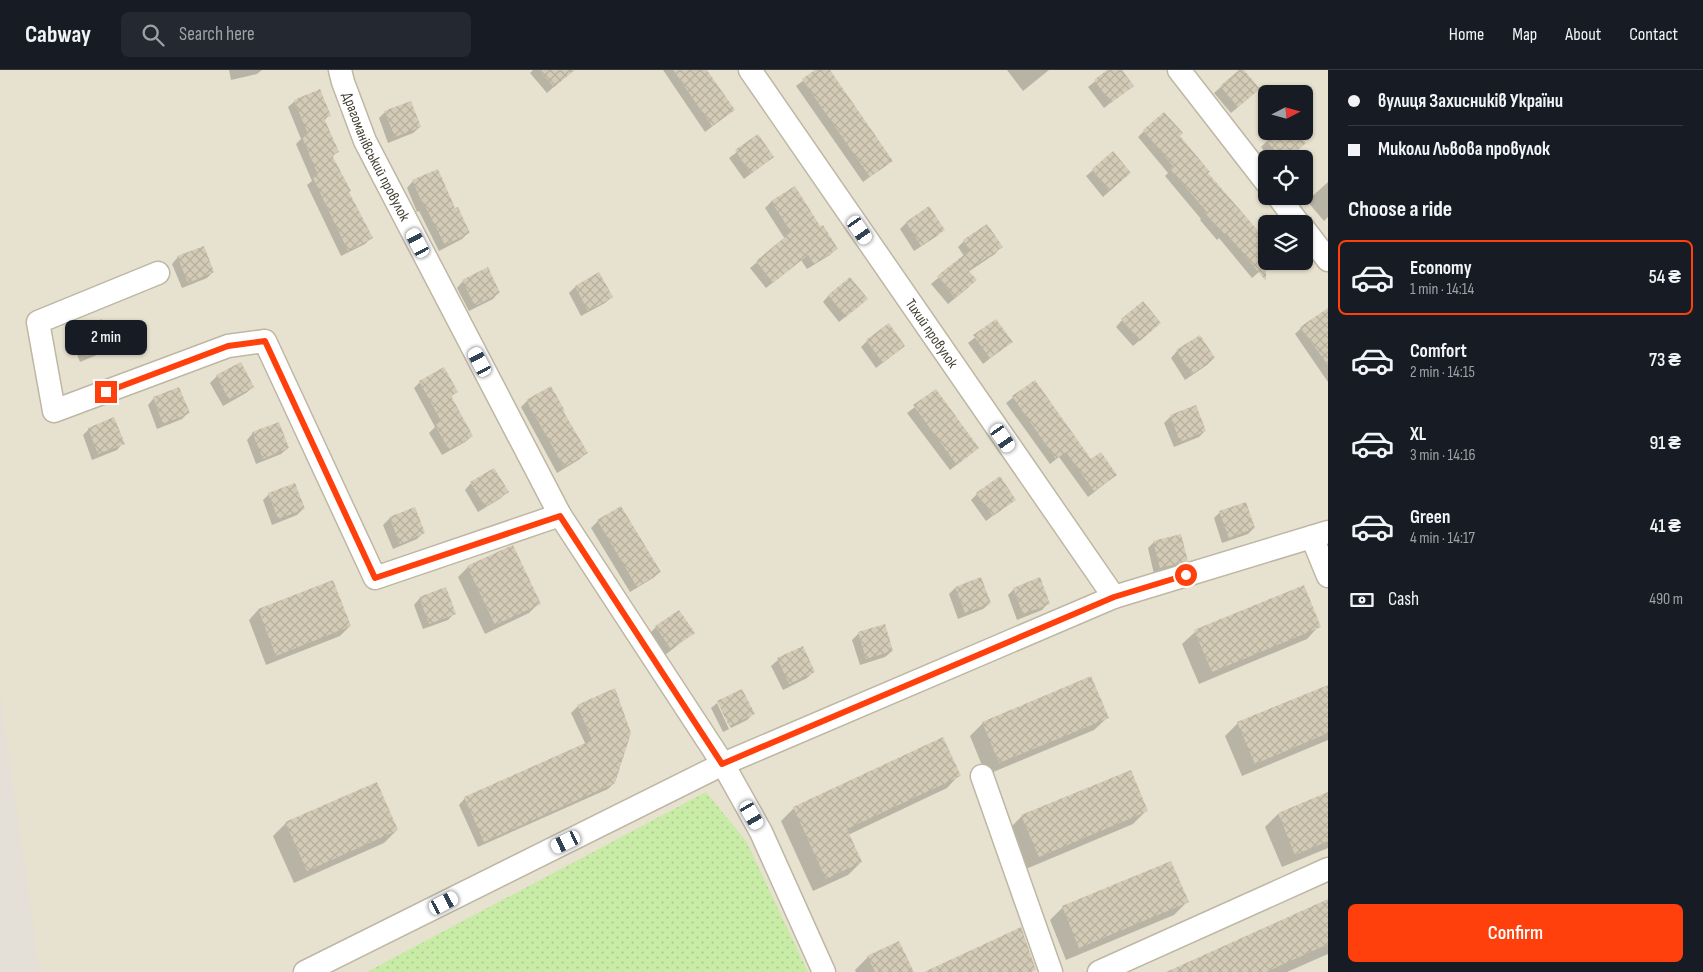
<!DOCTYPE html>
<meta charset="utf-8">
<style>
body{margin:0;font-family:"Sofia Sans Condensed",sans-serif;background:#242831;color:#f1f3f6;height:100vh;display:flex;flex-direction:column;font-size:19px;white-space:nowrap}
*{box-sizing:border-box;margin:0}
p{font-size:16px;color:#9ea1a6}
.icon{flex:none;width:28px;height:28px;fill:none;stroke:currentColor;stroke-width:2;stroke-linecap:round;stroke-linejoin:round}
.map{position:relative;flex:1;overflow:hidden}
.details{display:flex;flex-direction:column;background:#171b24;width:375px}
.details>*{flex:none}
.banner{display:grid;align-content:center;height:110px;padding:0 20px;background:#171b24}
.needle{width:32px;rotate:84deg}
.buttons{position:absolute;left:1258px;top:15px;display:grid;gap:10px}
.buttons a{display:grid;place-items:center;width:55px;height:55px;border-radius:8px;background:#171b24;box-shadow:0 1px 4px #0004;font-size:25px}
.end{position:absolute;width:22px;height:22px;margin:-11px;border:6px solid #ff400c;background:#fff;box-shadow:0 0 0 2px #fff}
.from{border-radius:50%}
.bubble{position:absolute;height:35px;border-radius:8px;background:#171b24;box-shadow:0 1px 4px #0004;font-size:16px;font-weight:600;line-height:35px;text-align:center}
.car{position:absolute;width:15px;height:30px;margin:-15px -8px;border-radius:6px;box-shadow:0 0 4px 1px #0007;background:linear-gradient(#fff 24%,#345 0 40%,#fff 0 76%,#345 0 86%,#fff 0)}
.banner b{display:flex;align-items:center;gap:18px;height:48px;font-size:19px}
.banner b+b{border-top:1px solid #363941}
.banner i{width:12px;height:12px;background:#f1f3f6}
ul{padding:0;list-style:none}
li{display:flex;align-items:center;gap:15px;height:75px;margin:0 10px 8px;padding:0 10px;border:2px solid transparent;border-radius:8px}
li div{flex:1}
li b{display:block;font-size:19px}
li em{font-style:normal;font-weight:600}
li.on{border-color:#ff400c}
li>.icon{width:45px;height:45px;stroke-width:1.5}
h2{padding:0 20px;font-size:22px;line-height:60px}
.pay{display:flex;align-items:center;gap:12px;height:55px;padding:0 20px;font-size:19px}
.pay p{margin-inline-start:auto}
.primary-button{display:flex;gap:10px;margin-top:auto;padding:10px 20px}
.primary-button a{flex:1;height:58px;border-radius:8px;background:#ff400c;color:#fff;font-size:20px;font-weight:600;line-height:58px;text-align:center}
header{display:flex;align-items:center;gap:30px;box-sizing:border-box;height:70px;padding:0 25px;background:#171b24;border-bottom:1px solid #363941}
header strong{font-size:24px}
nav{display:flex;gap:28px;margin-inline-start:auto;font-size:18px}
.search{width:350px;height:45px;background:#242831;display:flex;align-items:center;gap:12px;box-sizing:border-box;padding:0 18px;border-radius:8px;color:#9ea1a6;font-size:19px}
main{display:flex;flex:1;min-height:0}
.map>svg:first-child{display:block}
.residential{fill:#e7e1cf;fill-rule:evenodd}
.industrial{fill:#e4dfd7}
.grass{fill:url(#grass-dots)}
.shadow{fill:#0003}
.building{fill:url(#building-cross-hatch)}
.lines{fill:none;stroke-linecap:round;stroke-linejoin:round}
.minor-casing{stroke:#beb7a4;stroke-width:25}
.minor{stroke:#fff;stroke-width:22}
.route{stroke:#ff400c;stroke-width:6}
.labels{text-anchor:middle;stroke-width:4;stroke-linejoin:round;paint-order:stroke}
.street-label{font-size:15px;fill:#443e32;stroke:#fff}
</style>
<header>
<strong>Cabway</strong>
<div class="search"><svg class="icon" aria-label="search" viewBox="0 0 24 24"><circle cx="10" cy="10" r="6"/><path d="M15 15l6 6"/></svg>Search here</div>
<nav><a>Home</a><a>Map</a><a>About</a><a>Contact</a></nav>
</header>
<main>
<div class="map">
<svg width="1328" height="902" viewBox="0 0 1328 902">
<defs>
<pattern id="grass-dots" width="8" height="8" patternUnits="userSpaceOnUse" patternTransform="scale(1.25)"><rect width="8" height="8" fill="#c8eba6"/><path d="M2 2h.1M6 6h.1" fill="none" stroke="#adcb8f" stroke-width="1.8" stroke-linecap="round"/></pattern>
<pattern id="building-cross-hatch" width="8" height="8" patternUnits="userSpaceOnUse" patternTransform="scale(1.25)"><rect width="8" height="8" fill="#d4cbb6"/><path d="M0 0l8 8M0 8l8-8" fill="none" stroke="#b7af9d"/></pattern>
</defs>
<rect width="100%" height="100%" fill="#f3efe2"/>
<!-- residential -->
<path class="residential" d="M 0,0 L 1328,0 L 1328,902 L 0,902 ZM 1266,24 L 1304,24 L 1304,61 L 1266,61 ZM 1266,89 L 1304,89 L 1304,126 L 1266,126 ZM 1266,154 L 1304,154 L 1304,191 L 1266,191 Z"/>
<!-- industrial -->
<path class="industrial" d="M 0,623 L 40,902 L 0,902 Z"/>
<!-- grass -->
<path class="grass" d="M 706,722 L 746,771 L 808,902 L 367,902 Z"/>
<!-- shadow -->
<g class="shadow">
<path d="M 229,0 L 262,0 L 257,4 L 231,10 Z"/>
<path d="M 533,0 L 573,0 L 547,23 L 530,3 Z"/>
<path d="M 663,0 L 706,0 L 734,40 L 705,62 Z"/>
<path d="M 817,0 L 828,0 L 891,91 L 863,112 L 796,16 Z"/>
<path d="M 1007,0 L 1049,0 L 1023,21 Z"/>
<path d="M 1109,0 L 1121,0 L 1132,16 L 1104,38 L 1088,17 Z"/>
<path d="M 1240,0 L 1242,0 L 1252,25 L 1231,43 L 1214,23 Z"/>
<path d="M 295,31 L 329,45 L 324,51 L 337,82 L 332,87 L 347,122 L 371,168 L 365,174 L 341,186 L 307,115 L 312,111 L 296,74 L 301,69 L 288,37 Z"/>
<path d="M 385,42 L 420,57 L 413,63 L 388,73 L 379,48 Z"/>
<path d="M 1144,61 L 1178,66 L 1207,103 L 1261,165 L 1262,164 L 1266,169 L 1266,191 L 1272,191 L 1252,208 L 1219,168 L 1217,170 L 1200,150 L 1201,149 L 1165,106 L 1168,103 L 1138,67 Z"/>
<path d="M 758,66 L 773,87 L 744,109 L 729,88 Z"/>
<path d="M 1267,71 L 1287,89 L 1271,89 L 1261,77 Z"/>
<path d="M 1113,83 L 1130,103 L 1103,127 L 1086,106 Z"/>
<path d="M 413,111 L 455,140 L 469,162 L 462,169 L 439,181 L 419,141 L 417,142 L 407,118 Z"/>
<path d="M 1328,112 L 1328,147 L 1324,151 L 1307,131 Z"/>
<path d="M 794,117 L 820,158 L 836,178 L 830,185 L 807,199 L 801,190 L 766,218 L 750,198 L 785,169 L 765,138 L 771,132 Z"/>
<path d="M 906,153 L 943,160 L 937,166 L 914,181 L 900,159 Z"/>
<path d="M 964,171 L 1001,177 L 995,184 L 968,202 L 969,217 L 948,234 L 931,214 L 964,186 L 958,177 Z"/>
<path d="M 178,187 L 213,202 L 207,208 L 182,218 L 172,194 Z"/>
<path d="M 463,211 L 499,222 L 493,229 L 469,241 L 457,218 Z"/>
<path d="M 575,217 L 612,227 L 605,233 L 581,246 L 569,223 Z"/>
<path d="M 829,225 L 860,235 L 839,252 L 823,232 Z"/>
<path d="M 1122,250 L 1153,259 L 1133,276 L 1116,257 Z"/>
<path d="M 1328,250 L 1328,312 L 1295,264 L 1301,258 Z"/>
<path d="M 996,251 L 1011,272 L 983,294 L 968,273 Z"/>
<path d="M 76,261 L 111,275 L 104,282 L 80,292 L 70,267 Z"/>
<path d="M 867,271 L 904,276 L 876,298 L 861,277 Z"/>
<path d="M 1177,281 L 1214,288 L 1207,295 L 1185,310 L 1171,288 Z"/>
<path d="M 240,293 L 253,317 L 246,323 L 223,336 L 210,313 L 217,306 Z"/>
<path d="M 1034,311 L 1091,390 L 1116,405 L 1088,427 L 1059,387 L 1050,394 L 1006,333 Z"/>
<path d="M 420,312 L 456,322 L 450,328 L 472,366 L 465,372 L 442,385 L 429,363 L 435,357 L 414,318 Z"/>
<path d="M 936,321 L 978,378 L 950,400 L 907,343 Z"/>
<path d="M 154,328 L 188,343 L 182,349 L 157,359 L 148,335 Z"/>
<path d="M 527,331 L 562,342 L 586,383 L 580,389 L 557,403 L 521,337 Z"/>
<path d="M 1171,346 L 1205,361 L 1199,367 L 1174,377 L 1164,353 Z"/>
<path d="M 89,359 L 123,373 L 117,380 L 92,390 L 83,365 Z"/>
<path d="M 253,363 L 288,378 L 281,384 L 256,394 L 247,370 Z"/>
<path d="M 471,413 L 507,422 L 501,428 L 478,442 L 465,420 Z"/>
<path d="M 269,424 L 303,439 L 297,445 L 272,455 L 263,430 Z"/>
<path d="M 977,424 L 1014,429 L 986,451 L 971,430 Z"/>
<path d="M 621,438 L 660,502 L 653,508 L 630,522 L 591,458 L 598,451 Z"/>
<path d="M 1220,442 L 1254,458 L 1248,464 L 1222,473 L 1214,448 Z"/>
<path d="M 390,448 L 423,463 L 417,469 L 393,479 L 383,455 Z"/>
<path d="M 1154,472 L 1186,491 L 1180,497 L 1154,504 L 1148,478 Z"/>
<path d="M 468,497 L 539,533 L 529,543 L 485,564 L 458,507 Z"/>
<path d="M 980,508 L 990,533 L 983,539 L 958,549 L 949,524 L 955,518 Z"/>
<path d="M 332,511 L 350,556 L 340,566 L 266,595 L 249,550 L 258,540 Z"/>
<path d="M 1014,519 L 1048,533 L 1042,540 L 1017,550 L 1008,525 Z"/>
<path d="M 420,528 L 454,544 L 448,550 L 423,559 L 414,535 Z"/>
<path d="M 1319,556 L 1307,569 L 1199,614 L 1182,574 L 1195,562 Z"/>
<path d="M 656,557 L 693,563 L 665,585 L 650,563 Z"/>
<path d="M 859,563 L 892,581 L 885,587 L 860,595 L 852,570 Z"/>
<path d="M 778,590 L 813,602 L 807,608 L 783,620 L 771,596 Z"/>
<path d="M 1328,616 L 1328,670 L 1242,706 L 1225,666 L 1238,653 Z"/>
<path d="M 718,632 L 753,644 L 747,650 L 731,658 Z"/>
<path d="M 717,633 L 729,659 L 723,662 L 711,638 Z"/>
<path d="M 578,636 L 614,713 L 608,719 L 478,777 L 459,735 L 465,728 L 586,675 L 571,643 Z"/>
<path d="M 1107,648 L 1094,660 L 986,705 L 970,666 L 983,653 Z"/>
<path d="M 959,705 L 947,718 L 848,765 L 861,792 L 848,805 L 813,821 L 781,751 L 794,738 Z"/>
<path d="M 1328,724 L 1328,778 L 1282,797 L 1265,757 L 1278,744 Z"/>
<path d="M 1146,741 L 1133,754 L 1026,799 L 1009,759 L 1022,746 Z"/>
<path d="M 286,753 L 397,760 L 384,773 L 294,813 L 273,766 Z"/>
<path d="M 1328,831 L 1328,884 L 1287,902 L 1171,902 Z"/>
<path d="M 1187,832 L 1174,845 L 1066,890 L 1050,850 L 1063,837 Z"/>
<path d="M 868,887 L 912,902 L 856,902 L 855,900 Z"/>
</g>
<!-- building -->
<g class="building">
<path d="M 539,0 L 575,0 L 554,17 Z"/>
<path d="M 673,0 L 707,0 L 735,40 L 712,56 Z"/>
<path d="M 815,0 L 830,0 L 893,91 L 870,107 L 802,9 Z"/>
<path d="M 1107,0 L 1122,0 L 1134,16 L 1111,33 L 1094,10 Z"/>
<path d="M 1239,0 L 1244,0 L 1260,19 L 1238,37 L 1220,16 Z"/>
<path d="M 320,19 L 331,46 L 324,48 L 339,82 L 332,85 L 351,121 L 349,122 L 373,168 L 348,181 L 313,108 L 318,105 L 302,67 L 308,64 L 294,30 Z"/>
<path d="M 411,31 L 421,57 L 395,67 L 384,41 Z"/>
<path d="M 1164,42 L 1183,63 L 1180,66 L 1210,102 L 1208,103 L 1266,170 L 1266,211 L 1226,163 L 1224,164 L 1205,143 L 1207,142 L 1170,99 L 1173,96 L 1143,60 Z"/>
<path d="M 1276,61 L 1296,61 L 1306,73 L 1288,89 L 1282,89 L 1266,70 Z"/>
<path d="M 758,64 L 774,87 L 751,104 L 735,80 Z"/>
<path d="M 1113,81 L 1131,103 L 1109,121 L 1092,99 Z"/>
<path d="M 438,99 L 455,138 L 458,137 L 470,163 L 445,175 L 425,136 L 424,136 L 412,110 Z"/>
<path d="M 795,116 L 820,156 L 823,155 L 838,179 L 814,194 L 808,185 L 773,213 L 756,191 L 791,162 L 771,131 Z"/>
<path d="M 929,136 L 945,160 L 921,176 L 906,152 Z"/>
<path d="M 987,154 L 1003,177 L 968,200 L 977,210 L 955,228 L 937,206 L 970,180 L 963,170 Z"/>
<path d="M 204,176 L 214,202 L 188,213 L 177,186 Z"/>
<path d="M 488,197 L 500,223 L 475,236 L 462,210 Z"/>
<path d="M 599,202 L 613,227 L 588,241 L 575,216 Z"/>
<path d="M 850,207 L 868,229 L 846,247 L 828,225 Z"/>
<path d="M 1143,231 L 1161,253 L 1140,271 L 1121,249 Z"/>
<path d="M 1328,238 L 1328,295 L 1300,257 Z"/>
<path d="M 102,249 L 112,276 L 86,286 L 75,260 Z"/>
<path d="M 996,249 L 1013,272 L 990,288 L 973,265 Z"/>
<path d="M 889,253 L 905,276 L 883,293 L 866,270 Z"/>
<path d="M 1200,265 L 1215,288 L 1192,304 L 1176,280 Z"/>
<path d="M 241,292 L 254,317 L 229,330 L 216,305 Z"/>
<path d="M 444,297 L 458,322 L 451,326 L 473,366 L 449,380 L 435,355 L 441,351 L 419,311 Z"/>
<path d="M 1035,310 L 1091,389 L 1101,382 L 1117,405 L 1094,421 L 1066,382 L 1056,389 L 1012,326 Z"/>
<path d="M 551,316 L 565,341 L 563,341 L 588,383 L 564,397 L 526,330 Z"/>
<path d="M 179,317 L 190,343 L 163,354 L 153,327 Z"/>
<path d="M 936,319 L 979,378 L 957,395 L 913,335 Z"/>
<path d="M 1196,335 L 1206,361 L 1180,372 L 1170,345 Z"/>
<path d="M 114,347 L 125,374 L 98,384 L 88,358 Z"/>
<path d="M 279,352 L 289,378 L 263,389 L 252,362 Z"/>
<path d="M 494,398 L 509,422 L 485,437 L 470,412 Z"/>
<path d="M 1000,406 L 1016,430 L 993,446 L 976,423 Z"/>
<path d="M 295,413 L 305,439 L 278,449 L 268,423 Z"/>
<path d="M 1246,432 L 1255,458 L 1229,468 L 1219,441 Z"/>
<path d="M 621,436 L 661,502 L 637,517 L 597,450 Z"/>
<path d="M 415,437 L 425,463 L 400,474 L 389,447 Z"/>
<path d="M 1181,464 L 1188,491 L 1160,498 L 1153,471 Z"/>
<path d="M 513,475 L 541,534 L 495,555 L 467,496 Z"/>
<path d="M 981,507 L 991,533 L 965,543 L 955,517 Z"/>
<path d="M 1040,507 L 1050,534 L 1023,544 L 1013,518 Z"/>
<path d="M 333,510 L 351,556 L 276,586 L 258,539 Z"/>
<path d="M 1304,515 L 1321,557 L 1212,602 L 1194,560 Z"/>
<path d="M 446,517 L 456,544 L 429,554 L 419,527 Z"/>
<path d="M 679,540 L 695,563 L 671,579 L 655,556 Z"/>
<path d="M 885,554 L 893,581 L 866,589 L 858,562 Z"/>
<path d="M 803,576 L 815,602 L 789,614 L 777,588 Z"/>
<path d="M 1091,606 L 1109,648 L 999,693 L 982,652 Z"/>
<path d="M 1328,615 L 1328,663 L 1255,694 L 1237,652 Z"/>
<path d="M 615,618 L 631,663 L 615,713 L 484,772 L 464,727 L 592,670 L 577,635 Z"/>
<path d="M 742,619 L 755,644 L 729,656 L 717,631 Z"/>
<path d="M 943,667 L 961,706 L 847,759 L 862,792 L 826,809 L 793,737 Z"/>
<path d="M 1131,700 L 1148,741 L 1039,787 L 1021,745 Z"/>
<path d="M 377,712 L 398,760 L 307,801 L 285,752 Z"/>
<path d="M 1328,722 L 1328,771 L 1295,785 L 1278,743 Z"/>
<path d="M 1171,791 L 1189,832 L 1079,878 L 1062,836 Z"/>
<path d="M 1328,829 L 1328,874 L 1266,902 L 1166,902 Z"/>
<path d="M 1021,857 L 1036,900 L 1031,902 L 924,902 Z"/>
<path d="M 899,871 L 914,902 L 875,902 L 867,886 Z"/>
</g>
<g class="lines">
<!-- minor casing -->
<g class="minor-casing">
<g id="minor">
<path id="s1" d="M 340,0 L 343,12 L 365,71 L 560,445 L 723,694 L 761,762 L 824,902"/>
<path id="s2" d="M 750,0 L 1114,527"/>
<path d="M 1179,0 L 1266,112"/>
<path d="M 1278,126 L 1299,154"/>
<path d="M 1304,159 L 1328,190"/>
<path d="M 158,203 L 38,252 L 54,341 L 228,276 L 265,271 L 375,508 L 560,445"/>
<path d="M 1312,467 L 1328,506"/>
<path d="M 982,706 L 1051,902"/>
<path d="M 305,902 L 723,694 L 1114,527 L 1328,462"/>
<path d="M 1099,902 L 1328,799"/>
</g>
</g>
<!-- minor -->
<use href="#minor" class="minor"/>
</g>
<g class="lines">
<!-- route -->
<path class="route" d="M 106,322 L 228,276 L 265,271 L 375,508 L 560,446 L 722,694 L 1114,527 L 1186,505"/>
</g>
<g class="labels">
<!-- street labels -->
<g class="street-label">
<text dy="5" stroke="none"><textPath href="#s1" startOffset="94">Драгоманівський провулок</textPath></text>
<text dy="5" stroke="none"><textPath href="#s2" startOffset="320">Тихий провулок</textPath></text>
</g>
</g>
</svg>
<div class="buttons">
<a><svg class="needle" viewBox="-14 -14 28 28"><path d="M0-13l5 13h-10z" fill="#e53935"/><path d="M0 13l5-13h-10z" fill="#9ea1a6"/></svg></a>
<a><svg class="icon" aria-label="locate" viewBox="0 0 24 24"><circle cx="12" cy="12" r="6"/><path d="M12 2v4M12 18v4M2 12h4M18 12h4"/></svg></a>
<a><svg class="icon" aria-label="layers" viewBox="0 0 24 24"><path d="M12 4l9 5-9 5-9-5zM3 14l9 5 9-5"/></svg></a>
</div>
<i class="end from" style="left:1186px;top:505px"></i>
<i class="end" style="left:106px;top:322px"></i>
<div class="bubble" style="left:65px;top:250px;width:82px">2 min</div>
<i class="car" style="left:860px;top:160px;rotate:145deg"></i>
<i class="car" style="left:418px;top:173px;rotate:332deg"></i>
<i class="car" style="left:480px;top:292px;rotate:332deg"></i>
<i class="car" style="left:1003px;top:368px;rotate:145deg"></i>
<i class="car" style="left:752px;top:745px;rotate:150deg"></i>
<i class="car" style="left:566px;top:772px;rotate:244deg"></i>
<i class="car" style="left:444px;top:833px;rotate:63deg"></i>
</div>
<section class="details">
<div class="banner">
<b><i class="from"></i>вулиця Захисників України</b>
<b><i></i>Миколи Львова провулок</b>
</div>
<h2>Choose a ride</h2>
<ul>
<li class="on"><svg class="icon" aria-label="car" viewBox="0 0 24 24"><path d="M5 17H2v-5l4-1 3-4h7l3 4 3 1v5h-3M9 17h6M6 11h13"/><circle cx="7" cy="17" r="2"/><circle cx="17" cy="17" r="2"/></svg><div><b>Economy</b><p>1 min · 14:14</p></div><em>54 ₴</em></li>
<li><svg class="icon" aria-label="car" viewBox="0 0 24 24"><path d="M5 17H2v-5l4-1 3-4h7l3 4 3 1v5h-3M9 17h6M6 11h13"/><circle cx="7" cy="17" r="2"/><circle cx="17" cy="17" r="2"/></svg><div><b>Comfort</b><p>2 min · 14:15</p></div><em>73 ₴</em></li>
<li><svg class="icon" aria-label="car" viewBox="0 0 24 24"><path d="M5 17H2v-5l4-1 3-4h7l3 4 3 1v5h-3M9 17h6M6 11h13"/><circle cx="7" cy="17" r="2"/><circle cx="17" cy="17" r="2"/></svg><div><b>XL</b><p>3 min · 14:16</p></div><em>91 ₴</em></li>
<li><svg class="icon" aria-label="car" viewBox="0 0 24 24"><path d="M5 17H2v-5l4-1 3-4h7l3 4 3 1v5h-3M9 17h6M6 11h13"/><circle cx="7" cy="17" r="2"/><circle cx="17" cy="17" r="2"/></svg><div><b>Green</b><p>4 min · 14:17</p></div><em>41 ₴</em></li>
</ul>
<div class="pay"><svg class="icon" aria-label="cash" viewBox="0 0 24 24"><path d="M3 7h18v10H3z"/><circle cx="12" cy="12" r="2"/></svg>Cash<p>490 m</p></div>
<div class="primary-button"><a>Confirm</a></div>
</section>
</main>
